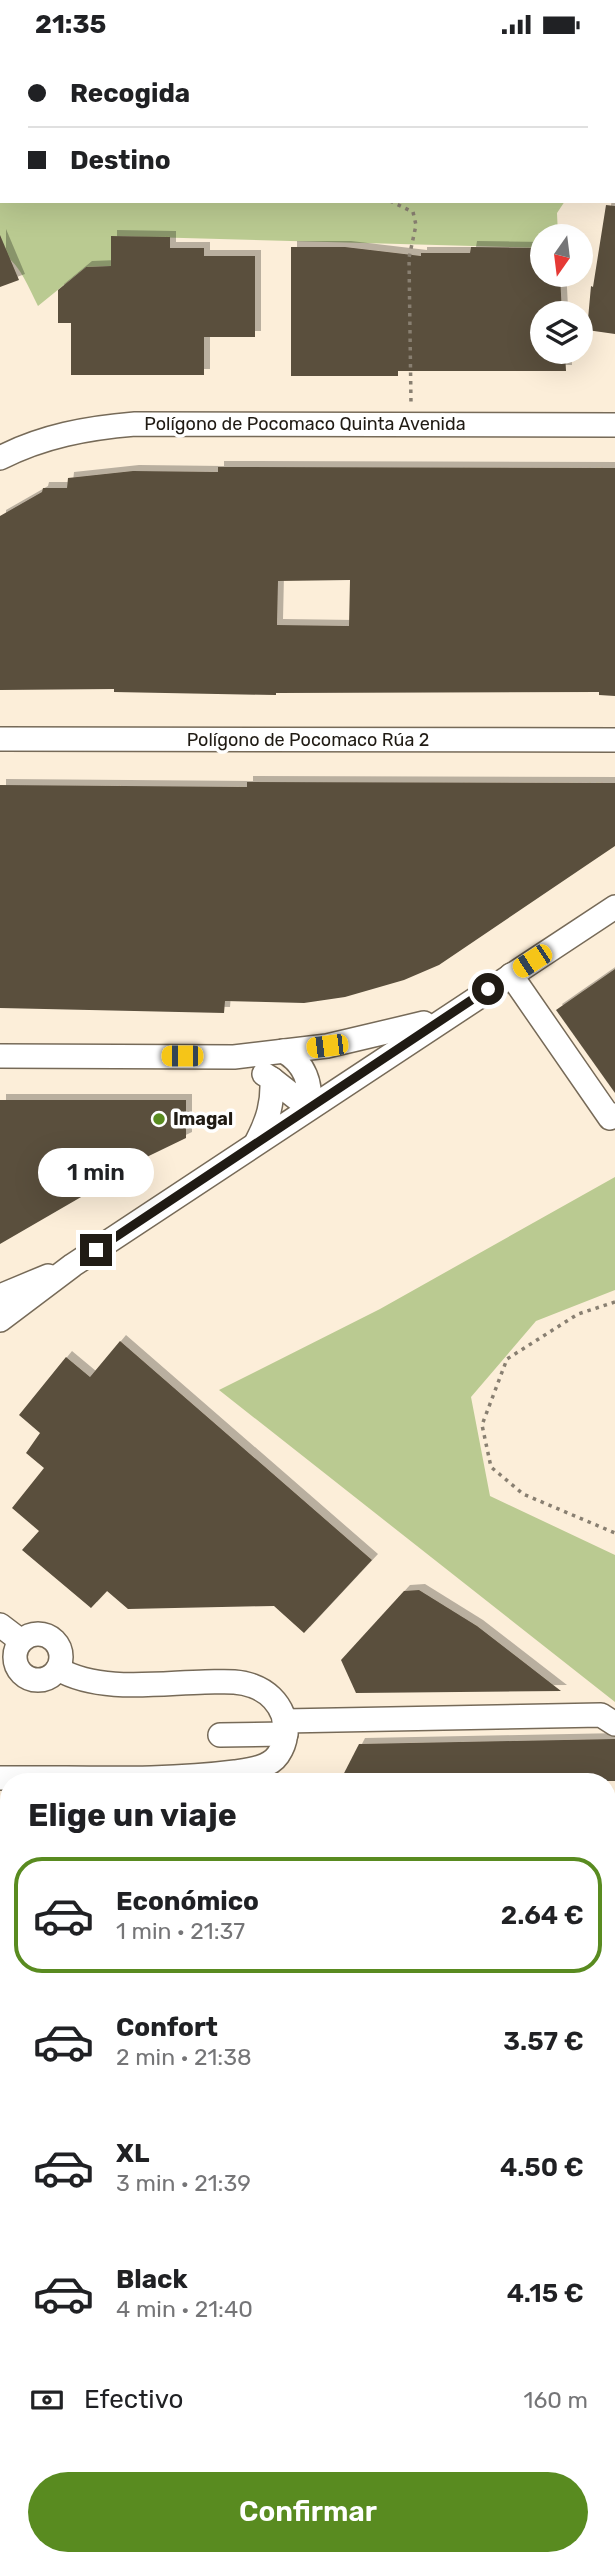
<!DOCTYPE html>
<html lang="es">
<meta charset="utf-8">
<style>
body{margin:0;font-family:Rubik,sans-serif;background:#f6f6f6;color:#202124;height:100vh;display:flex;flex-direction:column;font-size:26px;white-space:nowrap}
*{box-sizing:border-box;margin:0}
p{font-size:23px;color:#757577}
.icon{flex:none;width:38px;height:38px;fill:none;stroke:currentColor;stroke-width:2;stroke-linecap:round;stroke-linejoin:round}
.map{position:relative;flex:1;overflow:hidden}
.side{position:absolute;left:0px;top:1724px;width:616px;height:793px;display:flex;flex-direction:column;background:#fff;border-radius:28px 28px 0 0;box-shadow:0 7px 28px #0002}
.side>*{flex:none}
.top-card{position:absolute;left:0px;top:0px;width:616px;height:154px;box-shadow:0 7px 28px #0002;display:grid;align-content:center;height:154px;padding:0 28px;background:#fff}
.needle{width:46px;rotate:194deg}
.controls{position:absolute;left:530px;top:175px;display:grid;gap:14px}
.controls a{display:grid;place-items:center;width:63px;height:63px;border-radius:50%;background:#fff;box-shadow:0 7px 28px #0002;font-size:35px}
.end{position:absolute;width:32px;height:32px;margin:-16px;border:9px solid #201b14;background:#fff;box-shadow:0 0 0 4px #fff}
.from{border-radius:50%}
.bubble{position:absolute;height:49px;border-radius:24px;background:#fff;box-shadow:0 7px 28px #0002;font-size:23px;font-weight:600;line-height:49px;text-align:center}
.car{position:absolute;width:21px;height:42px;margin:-21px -10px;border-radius:9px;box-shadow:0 0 5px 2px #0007;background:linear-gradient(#f5c518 24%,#345 0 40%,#f5c518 0 76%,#345 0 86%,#f5c518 0)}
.top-card b{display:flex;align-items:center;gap:24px;height:66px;font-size:26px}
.top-card b+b{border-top:2px solid #e0e0e0}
.top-card i{width:18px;height:18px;background:#202124}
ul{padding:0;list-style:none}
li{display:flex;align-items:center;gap:21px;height:116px;margin:0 14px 10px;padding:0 14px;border:4px solid transparent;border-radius:28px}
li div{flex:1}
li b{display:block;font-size:26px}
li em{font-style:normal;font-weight:600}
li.current{border-color:#598b20}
li>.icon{width:63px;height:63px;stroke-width:1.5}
h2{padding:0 28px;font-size:32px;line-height:84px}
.pay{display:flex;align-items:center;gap:18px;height:77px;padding:0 28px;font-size:26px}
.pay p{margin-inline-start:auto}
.primary-button{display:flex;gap:14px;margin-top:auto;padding:14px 28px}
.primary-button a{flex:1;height:80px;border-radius:42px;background:#598b20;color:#fff;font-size:28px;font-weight:600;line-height:80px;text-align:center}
.status{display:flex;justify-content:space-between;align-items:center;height:49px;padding:0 35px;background:#fff;direction:ltr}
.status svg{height:19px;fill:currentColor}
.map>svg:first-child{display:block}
.green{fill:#baca91}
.building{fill:#5a4f3d;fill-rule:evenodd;filter:url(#shadow)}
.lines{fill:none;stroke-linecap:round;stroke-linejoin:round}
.minor-casing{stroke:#766a58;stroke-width:26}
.path{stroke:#887f71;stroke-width:3.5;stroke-dasharray:3.5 5;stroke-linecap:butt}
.minor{stroke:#fff;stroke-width:23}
.rail{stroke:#8b8274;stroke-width:5;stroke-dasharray:3.5 7;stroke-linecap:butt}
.route{stroke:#201b14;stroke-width:9}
.poi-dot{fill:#598b20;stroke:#fff;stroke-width:2.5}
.labels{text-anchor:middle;stroke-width:7;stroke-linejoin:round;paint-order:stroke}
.street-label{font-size:18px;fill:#201b14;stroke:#fff}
.poi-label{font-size:18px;font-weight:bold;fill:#201b14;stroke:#fff;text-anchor:start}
</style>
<div class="status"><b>21:35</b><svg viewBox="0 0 49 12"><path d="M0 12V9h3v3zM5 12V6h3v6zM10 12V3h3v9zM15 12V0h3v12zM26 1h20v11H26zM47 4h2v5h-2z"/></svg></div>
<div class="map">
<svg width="615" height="2515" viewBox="0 0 615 2515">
<defs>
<filter id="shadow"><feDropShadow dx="6" dy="-6" stdDeviation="0" flood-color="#0004"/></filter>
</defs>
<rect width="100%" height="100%" fill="#fceed9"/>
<!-- green -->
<g class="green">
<path d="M 0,0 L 615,0 L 615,73 L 614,2 L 2,2 L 2,152 L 565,152 L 557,164 L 558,187 L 542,187 L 542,199 L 111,187 L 111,217 L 86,218 L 38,257 C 28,237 20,215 0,202 Z"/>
<path d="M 615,1128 L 615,1241 L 536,1272 L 471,1348 L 490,1447 L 615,1506 L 615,1653 L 219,1341 L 380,1260 Z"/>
<path d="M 9,2013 L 9,2508 L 607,2508 L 607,2143 L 615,2141 L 615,2515 L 0,2515 L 0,2015 Z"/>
</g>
<!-- building -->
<g class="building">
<path d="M 606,156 L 615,157 L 615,285 L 587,281 L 591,237 L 593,238 Z"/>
<path d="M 0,186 L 19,231 L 0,238 Z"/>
<path d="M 111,187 L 170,188 L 170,199 L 204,199 L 204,207 L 255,207 L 255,288 L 204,288 L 204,326 L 71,326 L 71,274 L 58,274 L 58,241 L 86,218 L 111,217 Z"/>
<path d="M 291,198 L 345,198 L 421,207 L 421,204 L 470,204 L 471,198 L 542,199 L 542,226 L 560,226 L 562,264 L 542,264 L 542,303 L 565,303 L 566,322 L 398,322 L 398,327 L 291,327 Z"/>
<path d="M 218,418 L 615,419 L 615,647 L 599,646 L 599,643 L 276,644 L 276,646 L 114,643 L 114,640 L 0,641 L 0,467 L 42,443 L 43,439 L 67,439 L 68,429 L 133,422 L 218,423 ZM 350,531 L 349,577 L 277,576 L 278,532 Z"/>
<path d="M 247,733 L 615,734 L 615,797 L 439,916 L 404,931 L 345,948 L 304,954 L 225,952 L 224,964 L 0,959 L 0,736 L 247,738 Z"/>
<path d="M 615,920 L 615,1044 L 556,961 Z"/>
<path d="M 0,1051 L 186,1051 L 186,1089 L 126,1118 L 126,1122 L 0,1195 Z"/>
<path d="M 120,1292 L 372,1511 L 304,1584 L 274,1557 L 128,1560 L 107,1542 L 91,1559 L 22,1501 L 39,1482 L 12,1459 L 44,1419 L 26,1404 L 40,1384 L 19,1366 L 66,1308 L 90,1328 Z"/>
<path d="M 419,1541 L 477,1577 L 561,1642 L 356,1644 L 341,1611 L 404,1542 Z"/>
<path d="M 615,1690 L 615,1732 L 340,1732 L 359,1695 Z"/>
</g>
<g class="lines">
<!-- minor casing -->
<g class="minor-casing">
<g id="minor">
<path d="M 0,409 C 43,387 87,379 135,375 L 615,376"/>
<path d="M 0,690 L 615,691"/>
<path d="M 511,926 L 610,1069 L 615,1066"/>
<path d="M 0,1007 L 234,1008 L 327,997 L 424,974"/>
<path d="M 272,1030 L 309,1059 C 312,1035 305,1014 283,1002"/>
<path d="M 257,1092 C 268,1071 273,1054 272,1030 L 264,1025"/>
<path d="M 0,1247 L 48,1227"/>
<path d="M 0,1271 L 73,1216 L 615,858"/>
<path d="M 0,1576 L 21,1592"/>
<circle cx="38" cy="1608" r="23"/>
<path d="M 284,1672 L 601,1666 L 615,1675"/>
<path d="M 220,1686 L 286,1685"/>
<path d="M 0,1729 C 77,1728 158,1733 235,1723 C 249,1721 269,1719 278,1706 C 296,1680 281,1647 253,1637 C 238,1631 221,1633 205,1633 C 159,1634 100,1644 58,1620"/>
<path d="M 607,1913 L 615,1912"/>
<path d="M 0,1954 L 9,1954"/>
</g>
</g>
<!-- path -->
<g class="path">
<path d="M 534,0 L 541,2"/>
<path d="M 435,2 L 440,0"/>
<path d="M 614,19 L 615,19"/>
<path d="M 0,57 L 2,57"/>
<path d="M 0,100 L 2,100"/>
<path d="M 390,152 L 413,163 L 416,176 L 409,209 L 411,355"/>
<path d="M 615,1253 L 578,1265 L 507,1310 L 482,1376 L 491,1418 L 523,1445 L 615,1484"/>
</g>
<!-- minor -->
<use href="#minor" class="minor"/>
<!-- rail -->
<g class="rail">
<path d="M 607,1831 L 615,1829"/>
<path d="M 607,1868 L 615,1866"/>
<path d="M 0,1893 L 9,1893"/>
<path d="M 0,1909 L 9,1909"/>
</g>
</g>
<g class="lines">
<!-- route -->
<path class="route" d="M 96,1201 L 488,940"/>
</g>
<!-- markers -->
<circle class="poi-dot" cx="159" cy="1070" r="7"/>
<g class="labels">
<!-- street labels -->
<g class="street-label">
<text x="305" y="381">Polígono de Pocomaco Quinta Avenida</text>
<text x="308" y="697">Polígono de Pocomaco Rúa 2</text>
</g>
<!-- poi labels -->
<g class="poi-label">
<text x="173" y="1076">Imagal</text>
</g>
</g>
</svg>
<div class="controls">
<a><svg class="needle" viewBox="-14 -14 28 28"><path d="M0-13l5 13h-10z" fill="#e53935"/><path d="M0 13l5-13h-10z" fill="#757577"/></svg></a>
<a><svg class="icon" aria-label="layers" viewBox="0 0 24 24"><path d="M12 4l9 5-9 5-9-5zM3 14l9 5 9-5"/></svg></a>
</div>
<i class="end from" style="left:488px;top:940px"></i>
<i class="end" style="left:96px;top:1201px"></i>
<div class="bubble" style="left:38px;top:1099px;width:116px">1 min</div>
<i class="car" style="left:532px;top:912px;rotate:237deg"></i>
<i class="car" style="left:327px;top:997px;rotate:263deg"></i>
<i class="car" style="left:182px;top:1007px;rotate:270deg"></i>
<div class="top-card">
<b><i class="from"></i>Recogida</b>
<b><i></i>Destino</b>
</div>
<section class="side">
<h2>Elige un viaje</h2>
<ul>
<li class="current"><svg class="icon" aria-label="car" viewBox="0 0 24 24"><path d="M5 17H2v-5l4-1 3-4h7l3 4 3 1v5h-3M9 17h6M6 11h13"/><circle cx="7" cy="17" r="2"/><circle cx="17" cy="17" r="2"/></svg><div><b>Económico</b><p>1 min · 21:37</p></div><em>2.64 €</em></li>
<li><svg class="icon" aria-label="car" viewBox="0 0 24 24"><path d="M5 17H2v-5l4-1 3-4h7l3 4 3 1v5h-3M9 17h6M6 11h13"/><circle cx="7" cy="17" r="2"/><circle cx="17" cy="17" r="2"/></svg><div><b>Confort</b><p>2 min · 21:38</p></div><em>3.57 €</em></li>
<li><svg class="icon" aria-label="car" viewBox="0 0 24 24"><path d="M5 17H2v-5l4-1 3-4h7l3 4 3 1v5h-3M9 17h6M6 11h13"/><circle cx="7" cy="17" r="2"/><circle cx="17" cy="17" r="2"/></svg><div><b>XL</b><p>3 min · 21:39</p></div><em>4.50 €</em></li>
<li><svg class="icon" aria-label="car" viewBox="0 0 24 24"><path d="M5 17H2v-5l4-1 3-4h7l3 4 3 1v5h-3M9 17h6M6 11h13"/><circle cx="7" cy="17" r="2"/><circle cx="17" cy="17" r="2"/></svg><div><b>Black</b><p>4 min · 21:40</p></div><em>4.15 €</em></li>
</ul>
<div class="pay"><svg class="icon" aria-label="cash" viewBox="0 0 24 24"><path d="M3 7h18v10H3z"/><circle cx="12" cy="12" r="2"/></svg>Efectivo<p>160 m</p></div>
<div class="primary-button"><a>Confirmar</a></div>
</section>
</div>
